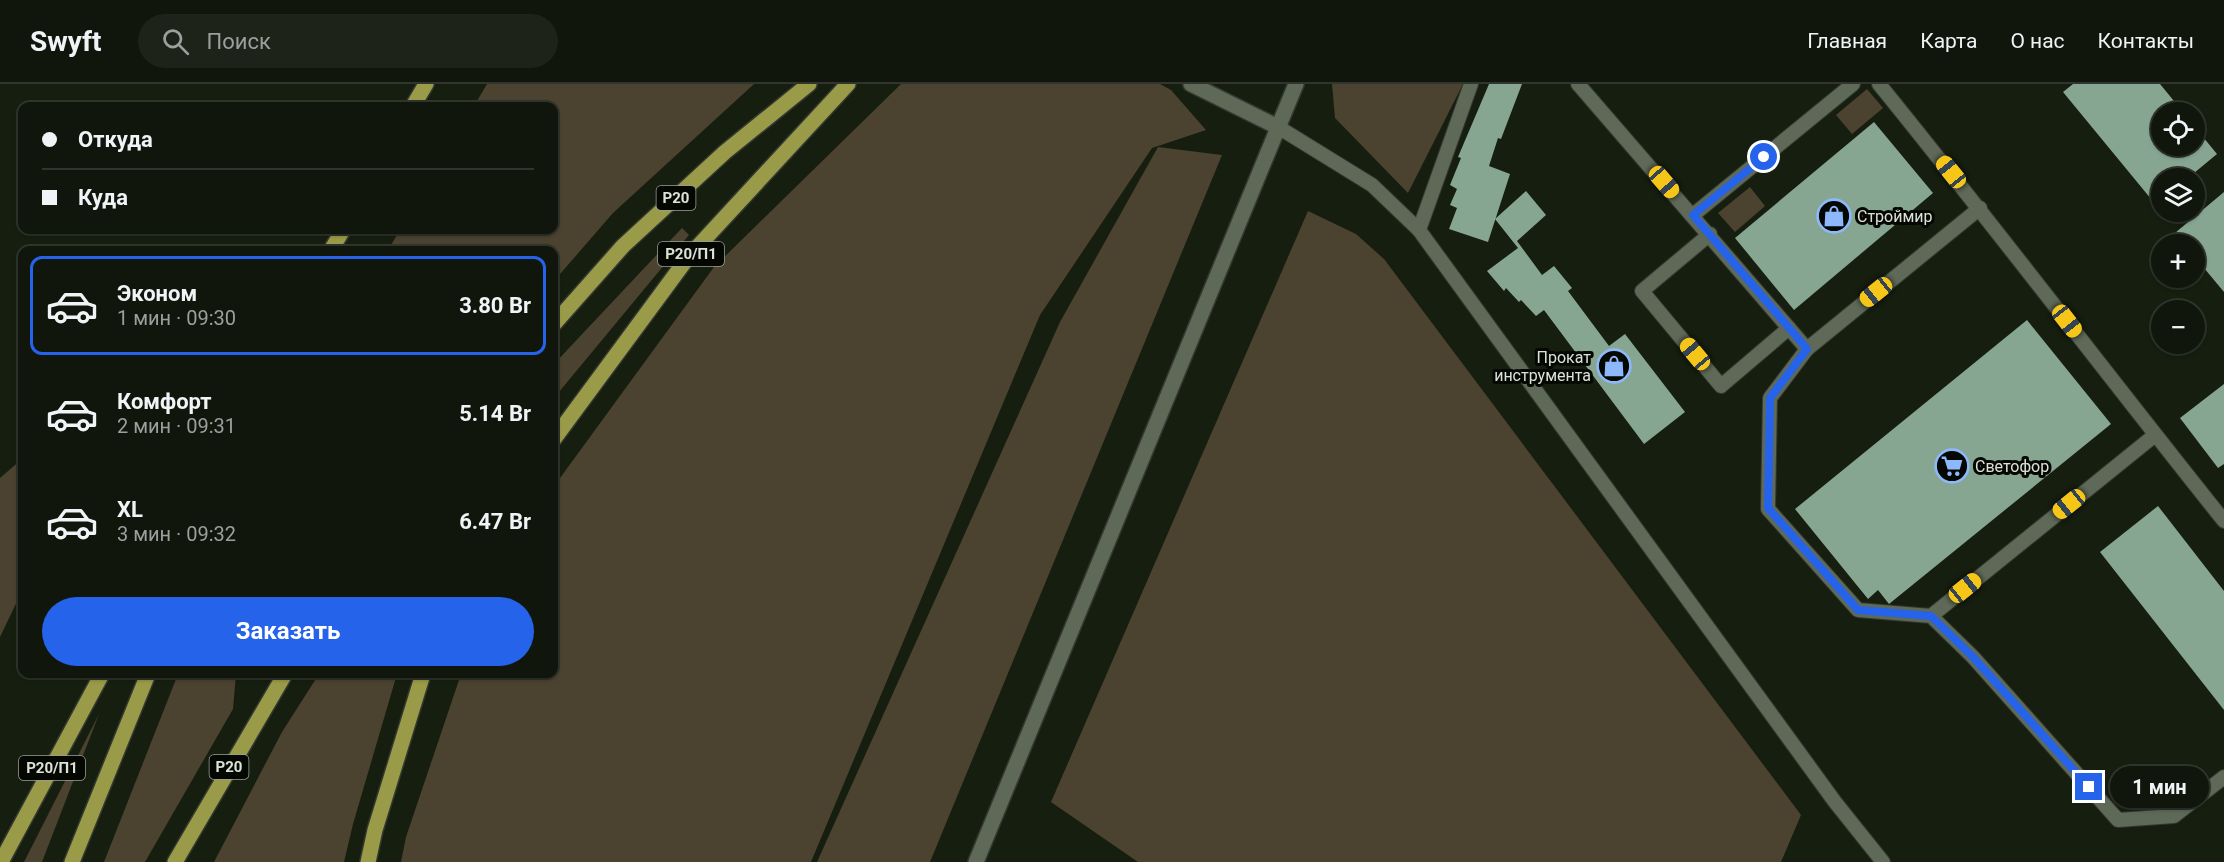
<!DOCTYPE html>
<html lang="ru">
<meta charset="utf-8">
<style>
body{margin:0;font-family:Roboto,sans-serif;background:#1e231a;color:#f1f3f6;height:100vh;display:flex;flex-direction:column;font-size:22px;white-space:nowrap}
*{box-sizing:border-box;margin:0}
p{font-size:20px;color:#9c9f9d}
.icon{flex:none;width:33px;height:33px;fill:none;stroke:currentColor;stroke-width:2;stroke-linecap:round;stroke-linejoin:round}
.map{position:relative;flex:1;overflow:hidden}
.side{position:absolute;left:18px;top:162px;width:540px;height:432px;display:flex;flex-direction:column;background:#10160c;border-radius:12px;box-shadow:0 2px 4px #0004,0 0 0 2px #30352d}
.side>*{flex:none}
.banner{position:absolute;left:18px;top:18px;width:540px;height:132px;border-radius:12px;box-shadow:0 2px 4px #0004,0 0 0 2px #30352d;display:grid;align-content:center;height:132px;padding:0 24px;background:#10160c}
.fabs{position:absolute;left:2151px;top:18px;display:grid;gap:12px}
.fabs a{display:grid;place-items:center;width:54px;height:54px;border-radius:50%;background:#10160c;box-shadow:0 2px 4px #0004,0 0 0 2px #30352d;font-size:30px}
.end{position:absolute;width:27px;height:27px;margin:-14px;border:8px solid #2563eb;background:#fff;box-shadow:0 0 0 3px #fff}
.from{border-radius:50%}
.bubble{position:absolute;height:42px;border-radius:21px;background:#10160c;box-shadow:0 2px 4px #0004,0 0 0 2px #30352d;font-size:20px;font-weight:700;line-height:42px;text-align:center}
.car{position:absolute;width:18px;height:36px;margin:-18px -9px;border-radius:8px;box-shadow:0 0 4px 2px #0007;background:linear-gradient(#f5c518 24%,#345 0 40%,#f5c518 0 76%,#345 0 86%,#f5c518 0)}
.banner b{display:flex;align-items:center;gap:21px;height:57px;font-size:22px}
.banner b+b{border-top:2px solid #30352d}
.banner i{width:15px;height:15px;background:#f1f3f6}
ul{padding:10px 0 0;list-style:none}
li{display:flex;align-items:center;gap:18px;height:99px;margin:0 12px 9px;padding:0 12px;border:3px solid transparent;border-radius:12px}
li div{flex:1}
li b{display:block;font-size:22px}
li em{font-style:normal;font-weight:700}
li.on{border-color:#2563eb}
li>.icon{width:54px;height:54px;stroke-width:1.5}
.action{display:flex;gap:12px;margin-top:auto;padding:12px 24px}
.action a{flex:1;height:69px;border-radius:36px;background:#2563eb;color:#fff;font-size:24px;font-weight:700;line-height:69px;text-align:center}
header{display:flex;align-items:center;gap:36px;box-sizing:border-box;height:84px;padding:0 30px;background:#10160c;border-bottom:2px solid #30352d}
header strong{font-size:28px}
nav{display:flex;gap:33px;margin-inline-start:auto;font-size:21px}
.search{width:420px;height:54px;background:#1e231a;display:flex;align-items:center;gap:15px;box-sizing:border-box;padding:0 21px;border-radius:33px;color:#9c9f9d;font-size:22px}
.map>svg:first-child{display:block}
.green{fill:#4c4230}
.building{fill:#87a692}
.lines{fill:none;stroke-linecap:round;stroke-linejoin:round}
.service-casing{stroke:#333830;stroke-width:16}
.minor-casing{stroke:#333830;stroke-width:18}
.primary-casing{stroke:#333830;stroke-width:18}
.service{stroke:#5f6957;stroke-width:14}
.minor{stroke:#5f6957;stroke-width:15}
.primary{stroke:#9a9b48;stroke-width:15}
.route{stroke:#2563eb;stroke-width:8}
.labels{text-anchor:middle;stroke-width:6;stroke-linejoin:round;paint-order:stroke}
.shield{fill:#050703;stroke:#9ca098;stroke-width:1.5}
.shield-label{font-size:15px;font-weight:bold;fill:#dce2d8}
.poi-label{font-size:16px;fill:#dce2d8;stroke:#050703;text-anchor:start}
</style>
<header>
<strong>Swyft</strong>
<div class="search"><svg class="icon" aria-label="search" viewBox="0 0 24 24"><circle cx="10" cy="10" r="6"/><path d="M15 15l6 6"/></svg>Поиск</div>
<nav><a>Главная</a><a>Карта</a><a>О нас</a><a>Контакты</a></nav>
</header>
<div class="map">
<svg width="2224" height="778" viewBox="0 0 2224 778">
<rect width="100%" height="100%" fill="#161e10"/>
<!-- green -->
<g class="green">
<path d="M 487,0 L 754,0 L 613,129 L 554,197 L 554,166 L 388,166 L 400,146 L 554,146 L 554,22 L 474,22 Z"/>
<path d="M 901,0 L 1160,0 L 1171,6 L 1206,46 L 1152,64 L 1040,231 L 811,778 L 401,778 L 406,753 L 461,590 L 554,590 L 554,407 L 560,394 L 714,183 Z"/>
<path d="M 1332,0 L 1463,0 L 1408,109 L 1335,34 Z"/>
<path d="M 1867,5 L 1883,24 L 1852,50 L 1836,31 Z"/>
<path d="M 1158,63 L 1222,71 L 930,778 L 817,778 L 1060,238 Z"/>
<path d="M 1750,103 L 1765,122 L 1735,148 L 1718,129 Z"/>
<path d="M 1308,127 L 1356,150 L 1384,175 L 1801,731 L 1781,778 L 1138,778 L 1051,718 Z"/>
<path d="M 682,144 L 689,151 L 554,314 L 554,280 Z"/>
<path d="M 22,375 L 22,507 L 0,553 L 0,394 Z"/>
<path d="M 178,590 L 236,590 L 233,625 L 145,778 L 104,778 Z"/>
<path d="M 319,590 L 397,590 L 353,740 L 344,778 L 214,778 L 282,648 Z"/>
<path d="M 99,630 L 42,778 L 24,778 Z"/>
</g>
<!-- building -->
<g class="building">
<path d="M 1489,0 L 1522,0 L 1501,55 L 1498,54 L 1489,82 L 1510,90 L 1488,158 L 1449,145 L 1457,124 L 1450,121 L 1457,105 L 1450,101 L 1461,74 L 1458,73 Z"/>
<path d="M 2073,0 L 2160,0 L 2183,28 L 2162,28 L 2162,62 L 2194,62 L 2194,42 L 2217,70 L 2188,94 L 2162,94 L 2162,116 L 2156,121 L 2063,8 Z"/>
<path d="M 1874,38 L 1933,109 L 1794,226 L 1735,154 Z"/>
<path d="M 1526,107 L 1546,131 L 1517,157 L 1542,191 L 1554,182 L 1572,204 L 1568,207 L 1609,262 L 1625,250 L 1685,328 L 1644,360 L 1544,226 L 1536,232 L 1521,216 L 1519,218 L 1506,204 L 1504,207 L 1487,187 L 1518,164 L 1495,135 Z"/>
<path d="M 2224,108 L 2224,208 L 2194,172 L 2194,160 L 2185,160 L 2175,149 Z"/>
<path d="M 2027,236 L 2111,340 L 1889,520 L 1878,506 L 1868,515 L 1795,425 Z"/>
<path d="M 2224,300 L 2224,380 L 2218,384 L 2180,334 Z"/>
<path d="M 2158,422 L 2224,507 L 2224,626 L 2100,468 Z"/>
</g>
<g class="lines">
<!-- service casing -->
<g class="service-casing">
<g id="service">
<path d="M 1578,0 L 1807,265 L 1770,314 L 1768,425 L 1858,526 L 1931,532 L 1973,573 L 2118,736 L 2174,732 L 2224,693"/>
<path d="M 1879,0 C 1996,144 2108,292 2224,437"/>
<path d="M 1278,43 L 1372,101 L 1419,146 L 1835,718 L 1883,778"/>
<path d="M 1693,131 L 1853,0"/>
<path d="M 1419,146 L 1471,0"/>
<path d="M 1710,150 L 1642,207 L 1721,302 L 1789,244"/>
<path d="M 1807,265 L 1980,124"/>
<path d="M 1931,532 L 2155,351"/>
</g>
</g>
<!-- minor casing -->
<g class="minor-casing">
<g id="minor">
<path d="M 1191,0 L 1278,43"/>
<path d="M 976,778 L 1296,0"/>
</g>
</g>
<!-- primary casing -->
<g class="primary-casing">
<g id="primary">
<path d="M 413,22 L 426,0"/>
<path d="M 331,166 L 343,146"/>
<path d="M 554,240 L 623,162 L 725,68 L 809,0"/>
<path d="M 554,355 L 689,172 L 848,0"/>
<path d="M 1,778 L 102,590"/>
<path d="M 72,778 L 148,590"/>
<path d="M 175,778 L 285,590"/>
<path d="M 368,778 L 375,746 L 423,590"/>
</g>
</g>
<!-- service -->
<use href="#service" class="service"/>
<!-- minor -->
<use href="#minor" class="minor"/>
<!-- primary -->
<use href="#primary" class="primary"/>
</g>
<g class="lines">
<!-- route -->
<path class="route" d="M 1764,73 L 1693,131 L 1807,265 L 1770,314 L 1768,424 L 1858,526 L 1931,532 L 1973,573 L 2089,703"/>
</g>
<!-- icons -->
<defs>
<g id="shop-ring" transform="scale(1.725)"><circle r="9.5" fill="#050703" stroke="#8db9fc" stroke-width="1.5"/><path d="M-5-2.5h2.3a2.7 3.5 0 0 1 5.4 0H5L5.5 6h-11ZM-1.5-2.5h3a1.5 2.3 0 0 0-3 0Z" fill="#8db9fc"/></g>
<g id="supermarket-ring" transform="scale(1.725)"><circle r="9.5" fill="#050703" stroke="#8db9fc" stroke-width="1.5"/><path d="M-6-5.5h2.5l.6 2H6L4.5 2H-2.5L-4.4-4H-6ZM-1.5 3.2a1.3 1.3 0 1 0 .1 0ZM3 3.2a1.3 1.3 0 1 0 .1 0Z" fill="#8db9fc"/></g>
</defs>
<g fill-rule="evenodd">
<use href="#shop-ring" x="1834" y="132"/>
<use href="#shop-ring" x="1614" y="282"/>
<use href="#supermarket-ring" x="1952" y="382"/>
</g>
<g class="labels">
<!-- shield labels -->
<g class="shield">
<rect x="656.5" y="102" width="39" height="24" rx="4.5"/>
<rect x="658" y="158" width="66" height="24" rx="4.5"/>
<rect x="209.5" y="671" width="39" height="24" rx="4.5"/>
<rect x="19" y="672" width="66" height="24" rx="4.5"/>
</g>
<g class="shield-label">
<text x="676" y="119">Р20</text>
<text x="691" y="175">Р20/П1</text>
<text x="229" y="688">Р20</text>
<text x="52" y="689">Р20/П1</text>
</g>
<!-- poi labels -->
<g class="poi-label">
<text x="1857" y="138">Строймир</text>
<text x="1591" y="279" text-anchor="end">Прокат<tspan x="1591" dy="18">инструмента</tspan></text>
<text x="1975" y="388">Светофор</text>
</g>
</g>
</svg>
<div class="fabs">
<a><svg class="icon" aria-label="locate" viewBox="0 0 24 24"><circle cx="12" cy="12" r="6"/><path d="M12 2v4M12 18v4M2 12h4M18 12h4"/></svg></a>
<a><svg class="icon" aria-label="layers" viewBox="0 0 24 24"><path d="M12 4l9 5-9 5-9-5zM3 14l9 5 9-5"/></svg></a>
<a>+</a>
<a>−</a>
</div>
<i class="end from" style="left:1764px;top:73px"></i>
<i class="end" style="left:2089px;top:703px"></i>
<div class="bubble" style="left:2110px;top:682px;width:99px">1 мин</div>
<i class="car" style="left:1951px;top:88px;rotate:321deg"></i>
<i class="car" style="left:1664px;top:98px;rotate:139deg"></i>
<i class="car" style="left:1876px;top:208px;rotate:231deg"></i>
<i class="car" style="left:2067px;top:237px;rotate:142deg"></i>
<i class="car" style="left:1695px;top:270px;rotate:320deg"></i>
<i class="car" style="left:2069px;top:420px;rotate:231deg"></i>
<i class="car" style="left:1965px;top:504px;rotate:51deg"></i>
<div class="banner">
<b><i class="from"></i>Откуда</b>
<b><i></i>Куда</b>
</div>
<section class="side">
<ul>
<li class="on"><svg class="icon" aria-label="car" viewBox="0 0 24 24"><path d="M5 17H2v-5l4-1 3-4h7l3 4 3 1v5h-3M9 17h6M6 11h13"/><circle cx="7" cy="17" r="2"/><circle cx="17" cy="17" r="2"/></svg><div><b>Эконом</b><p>1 мин · 09:30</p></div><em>3.80 Br</em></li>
<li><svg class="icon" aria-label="car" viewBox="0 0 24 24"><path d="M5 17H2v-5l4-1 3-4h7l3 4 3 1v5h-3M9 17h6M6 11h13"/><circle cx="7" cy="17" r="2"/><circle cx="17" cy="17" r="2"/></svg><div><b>Комфорт</b><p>2 мин · 09:31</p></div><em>5.14 Br</em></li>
<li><svg class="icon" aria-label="car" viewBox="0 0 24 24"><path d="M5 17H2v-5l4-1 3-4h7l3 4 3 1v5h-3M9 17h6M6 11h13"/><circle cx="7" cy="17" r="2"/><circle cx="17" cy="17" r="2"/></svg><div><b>XL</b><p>3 мин · 09:32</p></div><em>6.47 Br</em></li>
</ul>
<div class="action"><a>Заказать</a></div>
</section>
</div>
